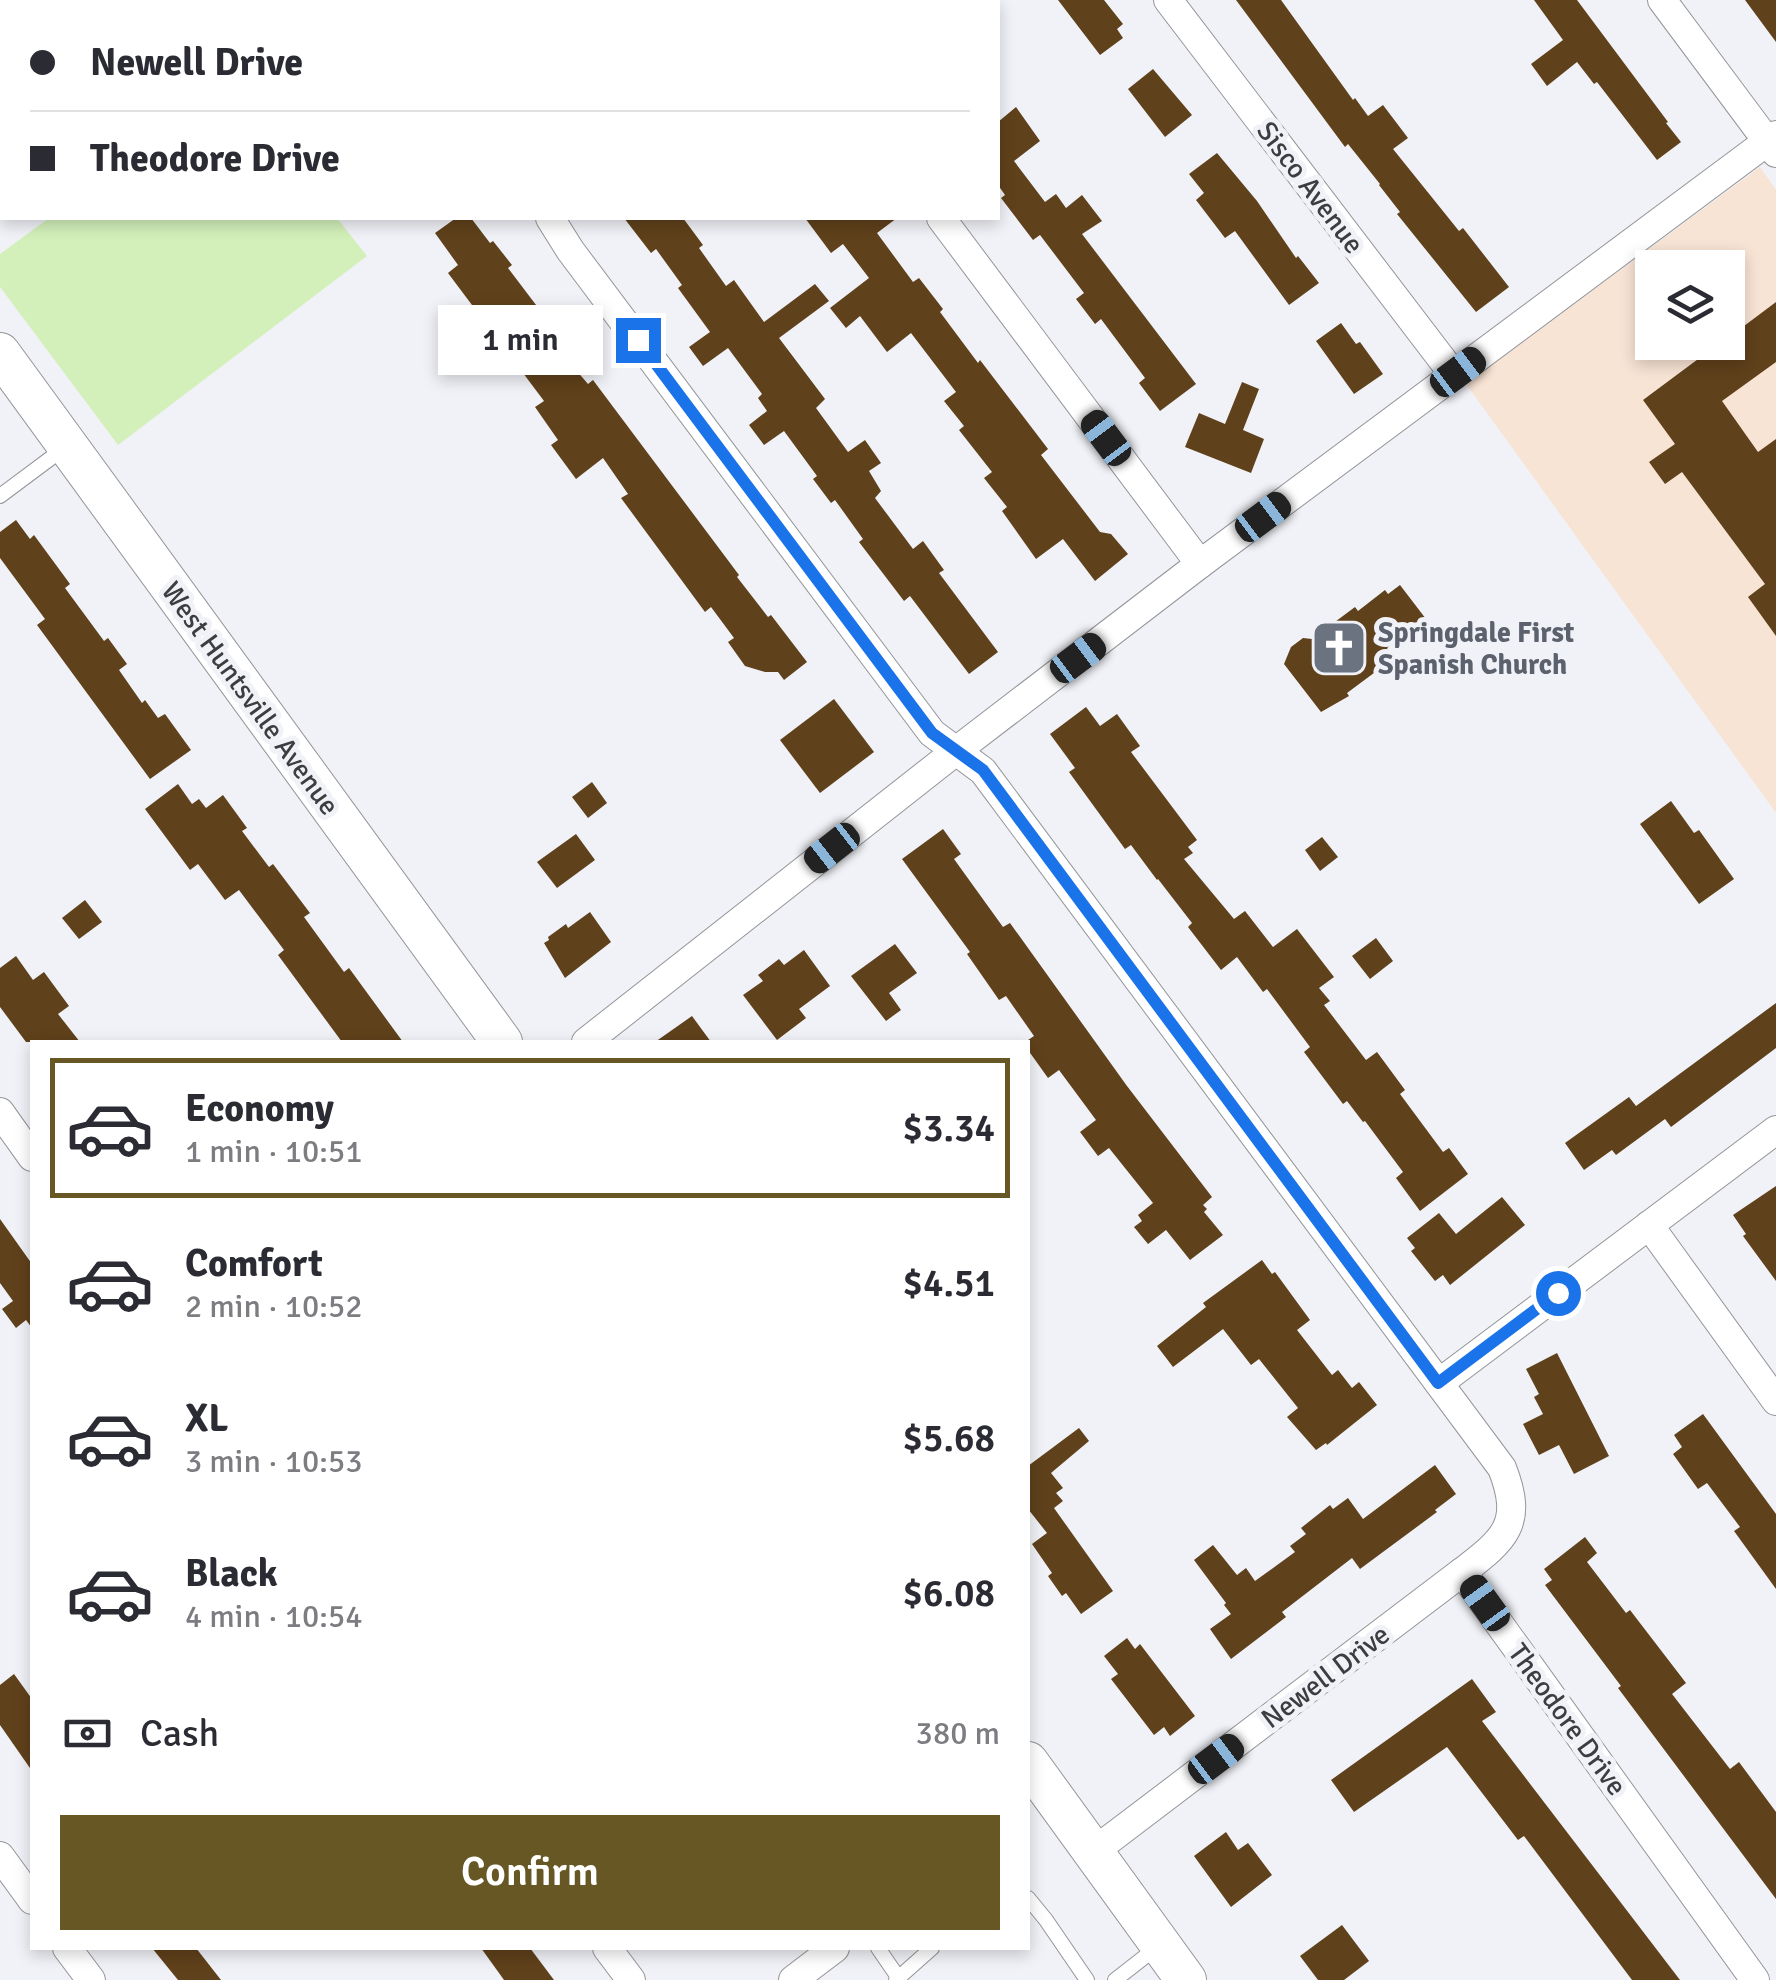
<!DOCTYPE html>
<meta charset="utf-8">
<style>
body{margin:0;font-family:Signika,sans-serif;background:#f2f2f3;color:#2b2b33;height:100vh;display:flex;flex-direction:column;font-size:38px;white-space:nowrap}
*{box-sizing:border-box;margin:0}
p{font-size:32px;color:#7c7c81}
.icon{flex:none;width:55px;height:55px;fill:none;stroke:currentColor;stroke-width:2;stroke-linecap:round;stroke-linejoin:round}
.map{position:relative;flex:1;overflow:hidden}
.details{position:absolute;left:30px;top:1040px;width:1000px;height:910px;display:flex;flex-direction:column;background:#fff;border-radius:0px;box-shadow:0 5px 15px #0003}
.details>*{flex:none}
.guide{position:absolute;left:0px;top:0px;width:1000px;height:220px;box-shadow:0 5px 15px #0003;display:grid;align-content:center;height:220px;padding:0 30px;background:#fff}
.buttons{position:absolute;left:1635px;top:250px;display:grid;gap:20px}
.buttons a{display:grid;place-items:center;width:110px;height:110px;border-radius:0px;background:#fff;box-shadow:0 5px 15px #0003;font-size:50px}
.end{position:absolute;width:45px;height:45px;margin:-22px;border:12px solid #1a73e8;background:#fff;box-shadow:0 0 0 5px #fff}
.from{border-radius:50%}
.bubble{position:absolute;height:70px;border-radius:0px;background:#fff;box-shadow:0 5px 15px #0003;font-size:32px;font-weight:600;line-height:70px;text-align:center}
.car{position:absolute;width:30px;height:60px;margin:-30px -15px;border-radius:12px;box-shadow:0 0 8px 2px #0007;background:linear-gradient(#222 24%,#8ab4d8 0 40%,#222 0 76%,#8ab4d8 0 86%,#222 0)}
.guide b{display:flex;align-items:center;gap:35px;height:95px;font-size:38px}
.guide b+b{border-top:2px solid #e1e1e2}
.guide i{width:25px;height:25px;background:#2b2b33}
ul{padding:18px 0 0;list-style:none}
li{display:flex;align-items:center;gap:30px;height:140px;margin:0 20px 15px;padding:0 10px;border:5px solid transparent;border-radius:0px}
li div{flex:1}
li b{display:block;font-size:38px}
li em{font-style:normal;font-weight:600}
li.on{border-color:#675724}
li>.icon{width:90px;height:90px;stroke-width:1.5}
.pay{display:flex;align-items:center;gap:25px;height:110px;padding:0 30px;font-size:38px}
.pay p{margin-inline-start:auto}
.action{display:flex;gap:20px;margin-top:auto;padding:20px 30px}
.action a{flex:1;height:115px;border-radius:0px;background:#675724;color:#fff;font-size:40px;font-weight:600;line-height:115px;text-align:center}
.map>svg:first-child{display:block}
.education{fill:#f8e4d5;fill-rule:evenodd}
.green{fill:#d3f0ba}
.building{fill:#5f411b}
.lines{fill:none;stroke-linecap:round;stroke-linejoin:round}
.service-casing{stroke:#949599;stroke-width:16}
.minor-casing{stroke:#949599;stroke-width:30}
.secondary-casing{stroke:#949599;stroke-width:42}
.service{stroke:#fff;stroke-width:14}
.minor{stroke:#fff;stroke-width:28}
.secondary{stroke:#fff;stroke-width:40}
.route{stroke:#1a73e8;stroke-width:12}
.labels{text-anchor:middle;stroke-width:10;stroke-linejoin:round;paint-order:stroke}
.street-label{font-size:28px;fill:#3c3d3f;stroke:#f1f2f7}
.worship-label{font-size:28px;font-weight:bold;fill:#5b616d;stroke:#f1f2f7;text-anchor:start}
</style>
<div class="map">
<svg width="1776" height="1980" viewBox="0 0 1776 1980">
<rect width="100%" height="100%" fill="#f1f2f7"/>
<!-- education -->
<path class="education" d="M 1760,167 L 1776,190 L 1776,813 L 1466,384 ZM 1652,268 L 1728,268 L 1728,342 L 1652,342 Z"/>
<!-- green -->
<path class="green" d="M 49,218 L 337,218 L 367,256 L 118,445 L 0,287 L 0,254 Z"/>
<!-- building -->
<g class="building">
<path d="M 1058,0 L 1104,0 L 1123,24 L 1117,29 L 1123,38 L 1100,55 Z"/>
<path d="M 1236,0 L 1281,0 L 1353,100 L 1355,98 L 1368,116 L 1383,105 L 1408,138 L 1393,149 L 1459,231 L 1463,228 L 1509,287 L 1476,312 L 1397,214 L 1400,212 L 1379,185 L 1380,184 L 1348,144 L 1345,147 Z"/>
<path d="M 1534,0 L 1577,0 L 1668,122 L 1666,123 L 1681,142 L 1657,160 L 1597,82 L 1594,84 L 1577,62 L 1547,86 L 1531,64 L 1563,40 Z"/>
<path d="M 1745,0 L 1776,0 L 1776,42 Z"/>
<path d="M 1153,69 L 1192,115 L 1165,137 L 1128,89 Z"/>
<path d="M 1016,107 L 1040,141 L 1014,161 L 1045,202 L 1056,194 L 1066,208 L 1082,195 L 1102,221 L 1082,234 L 1196,384 L 1160,411 L 1139,383 L 1145,378 L 1101,319 L 1095,324 L 1076,299 L 1084,293 L 1040,235 L 1033,240 L 1001,198 L 1005,195 L 998,185 L 998,122 Z"/>
<path d="M 1217,153 L 1257,201 L 1296,258 L 1298,256 L 1319,283 L 1289,305 L 1235,231 L 1225,238 L 1196,200 L 1204,193 L 1189,174 Z"/>
<path d="M 456,218 L 471,218 L 490,243 L 493,241 L 512,265 L 508,268 L 555,330 L 550,334 L 576,370 L 588,384 L 593,380 L 739,575 L 737,577 L 768,617 L 771,615 L 807,662 L 784,680 L 778,672 L 765,672 L 745,666 L 728,642 L 734,638 L 711,607 L 705,612 L 621,498 L 628,494 L 603,458 L 576,479 L 551,445 L 558,440 L 535,407 L 544,401 L 448,273 L 458,265 L 435,233 Z"/>
<path d="M 624,218 L 683,218 L 703,245 L 699,248 L 726,286 L 734,280 L 764,322 L 815,284 L 829,301 L 779,338 L 825,399 L 816,408 L 848,452 L 865,440 L 881,463 L 869,471 L 881,491 L 875,498 L 913,549 L 923,541 L 944,570 L 939,573 L 998,652 L 969,674 L 910,596 L 904,601 L 859,542 L 863,539 L 835,500 L 831,503 L 813,479 L 817,476 L 784,431 L 764,445 L 749,425 L 767,411 L 758,398 L 762,394 L 728,348 L 703,366 L 689,347 L 710,332 L 678,288 L 682,285 L 656,249 L 651,253 Z"/>
<path d="M 805,218 L 897,218 L 877,233 L 913,282 L 919,278 L 943,309 L 940,312 L 978,363 L 980,360 L 1048,449 L 1041,455 L 1100,532 L 1111,534 L 1128,554 L 1095,581 L 1063,539 L 1036,559 L 1002,511 L 1007,507 L 984,478 L 992,472 L 959,430 L 964,426 L 944,401 L 956,392 L 911,333 L 887,352 L 860,316 L 846,328 L 830,308 L 869,278 L 843,244 L 831,253 Z"/>
<path d="M 1776,302 L 1776,362 L 1722,401 L 1758,452 L 1776,439 L 1776,636 L 1748,597 L 1765,584 L 1682,472 L 1665,484 L 1649,462 L 1675,444 L 1643,400 L 1721,342 L 1728,342 L 1728,338 Z"/>
<path d="M 1341,323 L 1356,344 L 1360,342 L 1383,374 L 1354,394 L 1316,341 Z"/>
<path d="M 1242,382 L 1259,389 L 1243,430 L 1264,439 L 1251,473 L 1185,447 L 1199,413 L 1225,424 Z"/>
<path d="M 16,520 L 30,539 L 34,535 L 70,584 L 65,588 L 104,641 L 108,638 L 127,664 L 119,670 L 142,703 L 145,700 L 158,718 L 165,714 L 191,750 L 150,779 L 37,625 L 45,619 L 0,558 L 0,532 Z"/>
<path d="M 1400,585 L 1426,619 L 1387,648 L 1392,656 L 1381,665 L 1382,667 L 1347,693 L 1349,696 L 1321,712 L 1284,664 L 1291,647 L 1303,638 L 1312,639 L 1355,607 L 1358,611 L 1385,590 L 1388,594 Z"/>
<path d="M 834,699 L 874,752 L 820,793 L 780,740 Z"/>
<path d="M 1086,707 L 1100,726 L 1117,714 L 1140,746 L 1131,752 L 1197,840 L 1188,847 L 1193,853 L 1184,859 L 1234,919 L 1245,911 L 1273,947 L 1297,929 L 1334,977 L 1319,988 L 1330,1001 L 1324,1005 L 1366,1060 L 1377,1052 L 1405,1090 L 1400,1094 L 1443,1152 L 1449,1148 L 1468,1174 L 1420,1211 L 1396,1178 L 1403,1172 L 1365,1121 L 1363,1122 L 1347,1101 L 1343,1104 L 1304,1052 L 1310,1047 L 1267,989 L 1263,992 L 1237,957 L 1221,970 L 1188,927 L 1192,923 L 1158,879 L 1157,880 L 1131,845 L 1125,849 L 1069,772 L 1075,768 L 1050,734 Z"/>
<path d="M 592,782 L 607,803 L 588,818 L 572,797 Z"/>
<path d="M 178,784 L 192,804 L 199,799 L 206,808 L 223,795 L 247,828 L 242,831 L 269,867 L 273,864 L 310,913 L 304,917 L 344,972 L 349,968 L 403,1042 L 342,1042 L 278,955 L 284,950 L 239,890 L 225,900 L 198,864 L 190,870 L 145,809 Z"/>
<path d="M 1671,801 L 1694,833 L 1699,830 L 1734,879 L 1699,904 L 1640,824 Z"/>
<path d="M 943,829 L 961,854 L 954,859 L 1003,927 L 1010,923 L 1127,1086 L 1212,1197 L 1203,1205 L 1207,1209 L 1204,1212 L 1223,1235 L 1190,1260 L 1166,1230 L 1148,1244 L 1134,1227 L 1142,1221 L 1138,1215 L 1153,1203 L 1109,1148 L 1098,1156 L 1080,1132 L 1096,1120 L 1059,1070 L 1048,1078 L 1028,1050 L 1028,1042 L 1025,1042 L 1034,1036 L 1006,996 L 999,1000 L 967,954 L 970,952 L 902,859 Z"/>
<path d="M 576,834 L 595,860 L 557,888 L 537,862 Z"/>
<path d="M 1322,837 L 1338,857 L 1320,871 L 1305,850 Z"/>
<path d="M 85,900 L 102,922 L 79,939 L 62,918 Z"/>
<path d="M 590,912 L 611,942 L 565,978 L 544,943 L 549,940 L 548,937 L 566,924 L 568,928 Z"/>
<path d="M 1376,938 L 1393,961 L 1370,979 L 1352,956 Z"/>
<path d="M 895,944 L 917,973 L 889,993 L 901,1010 L 886,1021 L 851,976 Z"/>
<path d="M 804,950 L 830,986 L 799,1009 L 806,1018 L 777,1040 L 743,995 L 763,981 L 758,975 L 779,959 L 784,965 Z"/>
<path d="M 16,956 L 33,980 L 44,972 L 69,1006 L 58,1014 L 80,1042 L 26,1042 L 0,1007 L 0,968 Z"/>
<path d="M 1776,1003 L 1776,1048 L 1671,1127 L 1665,1119 L 1616,1155 L 1612,1150 L 1584,1170 L 1565,1143 L 1629,1097 L 1636,1106 Z"/>
<path d="M 692,1016 L 711,1042 L 655,1042 Z"/>
<path d="M 1776,1186 L 1776,1281 L 1743,1236 L 1746,1234 L 1733,1215 Z"/>
<path d="M 1502,1197 L 1525,1225 L 1450,1285 L 1443,1275 L 1435,1281 L 1411,1251 L 1415,1248 L 1407,1238 L 1439,1213 L 1456,1234 Z"/>
<path d="M 0,1219 L 32,1264 L 32,1328 L 26,1320 L 16,1328 L 2,1309 L 13,1301 L 0,1283 Z"/>
<path d="M 1262,1260 L 1272,1274 L 1275,1272 L 1310,1320 L 1297,1330 L 1332,1375 L 1338,1370 L 1352,1388 L 1359,1382 L 1377,1405 L 1327,1445 L 1326,1443 L 1316,1450 L 1287,1417 L 1298,1408 L 1259,1359 L 1251,1365 L 1223,1329 L 1173,1367 L 1157,1346 L 1206,1307 L 1203,1303 Z"/>
<path d="M 1557,1353 L 1609,1456 L 1574,1474 L 1559,1445 L 1539,1455 L 1523,1424 L 1543,1414 L 1534,1397 L 1539,1394 L 1526,1369 Z"/>
<path d="M 1703,1414 L 1776,1514 L 1776,1589 L 1734,1531 L 1740,1527 L 1707,1483 L 1698,1489 L 1673,1454 L 1682,1447 L 1674,1435 Z"/>
<path d="M 1079,1428 L 1089,1441 L 1051,1473 L 1063,1488 L 1056,1493 L 1063,1501 L 1054,1508 L 1113,1591 L 1081,1614 L 1066,1593 L 1062,1596 L 1048,1576 L 1052,1573 L 1032,1544 L 1047,1533 L 1028,1509 L 1028,1466 Z"/>
<path d="M 1435,1465 L 1456,1494 L 1435,1510 L 1437,1512 L 1360,1569 L 1352,1558 L 1282,1612 L 1286,1617 L 1231,1659 L 1210,1629 L 1231,1614 L 1224,1605 L 1226,1603 L 1194,1560 L 1213,1545 L 1237,1575 L 1246,1568 L 1255,1581 L 1295,1552 L 1290,1546 L 1306,1534 L 1301,1528 L 1330,1505 L 1333,1509 L 1348,1498 L 1363,1519 Z"/>
<path d="M 1585,1537 L 1597,1553 L 1587,1562 L 1626,1613 L 1630,1610 L 1686,1683 L 1672,1694 L 1730,1769 L 1739,1762 L 1776,1812 L 1776,1899 L 1618,1688 L 1621,1686 L 1545,1585 L 1552,1580 L 1544,1569 Z"/>
<path d="M 1127,1638 L 1135,1649 L 1140,1644 L 1195,1716 L 1170,1736 L 1164,1727 L 1154,1735 L 1111,1679 L 1118,1674 L 1104,1656 Z"/>
<path d="M 14,1674 L 32,1699 L 32,1771 L 0,1725 L 0,1685 Z"/>
<path d="M 1472,1679 L 1496,1712 L 1482,1721 L 1680,1980 L 1632,1980 L 1524,1836 L 1518,1840 L 1447,1747 L 1354,1812 L 1331,1780 Z"/>
<path d="M 1226,1832 L 1238,1850 L 1248,1843 L 1272,1875 L 1231,1907 L 1194,1856 Z"/>
<path d="M 1342,1925 L 1369,1961 L 1344,1980 L 1318,1980 L 1300,1956 Z"/>
<path d="M 152,1948 L 196,1948 L 221,1980 L 178,1980 Z"/>
<path d="M 481,1948 L 530,1948 L 554,1980 L 504,1980 Z"/>
</g>
<g class="lines">
<!-- service casing -->
<g class="service-casing">
<g id="service">
<path d="M 0,496 L 63,449"/>
<path d="M 1028,1898 L 1046,1920 L 1087,1980"/>
<path d="M 878,1948 L 900,1980"/>
<path d="M 896,1980 L 932,1948"/>
<path d="M 1115,1980 L 1156,1948"/>
</g>
</g>
<!-- minor casing -->
<g class="minor-casing">
<g id="minor">
<path d="M 418,0 L 420,2"/>
<path d="M 784,0 L 786,2"/>
<path d="M 1168,0 L 1454,375"/>
<path d="M 1662,0 L 1776,153"/>
<path d="M 550,218 L 570,250 L 932,733 L 983,771 L 1502,1468 C 1524,1524 1505,1539 1462,1572 L 1755,1980"/>
<path d="M 941,218 L 1200,564"/>
<path d="M 586,1042 L 956,751 L 1200,564 L 1776,135"/>
<path d="M 0,1112 L 32,1157"/>
<path d="M 1649,1225 L 1776,1401"/>
<path d="M 1439,1383 L 1776,1130"/>
<path d="M 1093,1852 L 1462,1572"/>
<path d="M 0,1856 L 32,1900"/>
<path d="M 67,1948 L 91,1980"/>
<path d="M 607,1948 L 631,1980"/>
<path d="M 793,1980 L 835,1948"/>
</g>
</g>
<!-- secondary casing -->
<g class="secondary-casing">
<g id="secondary">
<path d="M 0,353 L 502,1042"/>
<path d="M 1028,1762 L 1186,1980"/>
</g>
</g>
<!-- service -->
<use href="#service" class="service"/>
<!-- minor -->
<use href="#minor" class="minor"/>
<!-- secondary -->
<use href="#secondary" class="secondary"/>
</g>
<g class="lines">
<!-- route -->
<path class="route" d="M 638,340 L 932,733 L 983,770 L 1438,1383 L 1558,1293"/>
</g>
<!-- icons -->
<defs>
<g id="church-square" transform="scale(2.875)"><rect x="-9" y="-9" width="18" height="18" rx="4" fill="#6b7280" stroke="#f1f2f7"/><path d="M-1.2-6h2.4v3.5h3.3v2.4h-3.3V6h-2.4V-.1h-3.3v-2.4h3.3Z" fill="#fff"/></g>
</defs>
<g fill-rule="evenodd">
<use href="#church-square" x="1339" y="648"/>
</g>
<g class="labels">
<!-- street labels -->
<g class="street-label">
<text transform="translate(1311 187) rotate(53)" y="10">Sisco Avenue</text>
<text transform="translate(251 698) rotate(54)" y="10">West Huntsville Avenue</text>
<text transform="translate(1325 1676) rotate(-37)" y="10">Newell Drive</text>
<text transform="translate(1568 1719) rotate(54)" y="10">Theodore Drive</text>
</g>
<!-- worship labels -->
<g class="worship-label">
<text x="1378" y="642">Springdale First<tspan x="1378" dy="32">Spanish Church</tspan></text>
</g>
</g>
</svg>
<div class="buttons">
<a><svg class="icon" aria-label="layers" viewBox="0 0 24 24"><path d="M12 4l9 5-9 5-9-5zM3 14l9 5 9-5"/></svg></a>
</div>
<i class="end from" style="left:1558px;top:1293px"></i>
<i class="end" style="left:638px;top:340px"></i>
<div class="bubble" style="left:438px;top:305px;width:165px">1 min</div>
<i class="car" style="left:1458px;top:372px;rotate:53deg"></i>
<i class="car" style="left:1106px;top:438px;rotate:323deg"></i>
<i class="car" style="left:1263px;top:517px;rotate:53deg"></i>
<i class="car" style="left:1078px;top:658px;rotate:53deg"></i>
<i class="car" style="left:832px;top:848px;rotate:232deg"></i>
<i class="car" style="left:1485px;top:1603px;rotate:324deg"></i>
<i class="car" style="left:1216px;top:1759px;rotate:53deg"></i>
<div class="guide">
<b><i class="from"></i>Newell Drive</b>
<b><i></i>Theodore Drive</b>
</div>
<section class="details">
<ul>
<li class="on"><svg class="icon" aria-label="car" viewBox="0 0 24 24"><path d="M5 17H2v-5l4-1 3-4h7l3 4 3 1v5h-3M9 17h6M6 11h13"/><circle cx="7" cy="17" r="2"/><circle cx="17" cy="17" r="2"/></svg><div><b>Economy</b><p>1 min · 10:51</p></div><em>$3.34</em></li>
<li><svg class="icon" aria-label="car" viewBox="0 0 24 24"><path d="M5 17H2v-5l4-1 3-4h7l3 4 3 1v5h-3M9 17h6M6 11h13"/><circle cx="7" cy="17" r="2"/><circle cx="17" cy="17" r="2"/></svg><div><b>Comfort</b><p>2 min · 10:52</p></div><em>$4.51</em></li>
<li><svg class="icon" aria-label="car" viewBox="0 0 24 24"><path d="M5 17H2v-5l4-1 3-4h7l3 4 3 1v5h-3M9 17h6M6 11h13"/><circle cx="7" cy="17" r="2"/><circle cx="17" cy="17" r="2"/></svg><div><b>XL</b><p>3 min · 10:53</p></div><em>$5.68</em></li>
<li><svg class="icon" aria-label="car" viewBox="0 0 24 24"><path d="M5 17H2v-5l4-1 3-4h7l3 4 3 1v5h-3M9 17h6M6 11h13"/><circle cx="7" cy="17" r="2"/><circle cx="17" cy="17" r="2"/></svg><div><b>Black</b><p>4 min · 10:54</p></div><em>$6.08</em></li>
</ul>
<div class="pay"><svg class="icon" aria-label="cash" viewBox="0 0 24 24"><path d="M3 7h18v10H3z"/><circle cx="12" cy="12" r="2"/></svg>Cash<p>380 m</p></div>
<div class="action"><a>Confirm</a></div>
</section>
</div>
